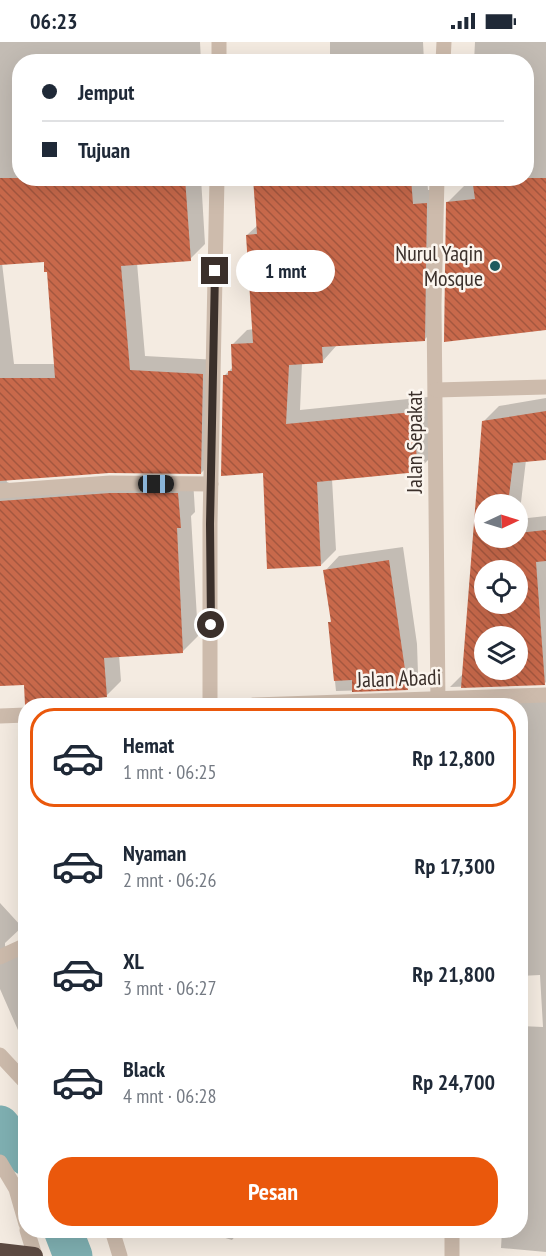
<!DOCTYPE html>
<html lang="id">
<meta charset="utf-8">
<style>
body{margin:0;font-family:"PT Sans Narrow",sans-serif;background:#f6f6f7;color:#1f2937;height:100vh;display:flex;flex-direction:column;font-size:22px;white-space:nowrap}
*{box-sizing:border-box;margin:0}
p{font-size:20px;color:#747a83}
.icon{flex:none;width:33px;height:33px;fill:none;stroke:currentColor;stroke-width:2;stroke-linecap:round;stroke-linejoin:round}
.map{position:relative;flex:1;overflow:hidden}
.details{position:absolute;left:18px;top:656px;width:510px;height:540px;display:flex;flex-direction:column;background:#fff;border-radius:24px;box-shadow:0 6px 24px #0002}
.details>*{flex:none}
.guide{position:absolute;left:12px;top:12px;width:522px;height:132px;border-radius:24px;box-shadow:0 6px 24px #0002;display:grid;align-content:center;height:132px;padding:0 30px;background:#fff}
.needle{width:39px;rotate:86deg}
.tools{position:absolute;left:474px;top:452px;display:grid;gap:12px}
.tools a{display:grid;place-items:center;width:54px;height:54px;border-radius:50%;background:#fff;box-shadow:0 6px 24px #0002;font-size:30px}
.end{position:absolute;width:27px;height:27px;margin:-14px;border:8px solid #3b302b;background:#fff;box-shadow:0 0 0 3px #fff}
.from{border-radius:50%}
.bubble{position:absolute;height:42px;border-radius:21px;background:#fff;box-shadow:0 6px 24px #0002;font-size:20px;font-weight:700;line-height:42px;text-align:center}
.car{position:absolute;width:18px;height:36px;margin:-18px -9px;border-radius:8px;box-shadow:0 0 4px 2px #0007;background:linear-gradient(#222 24%,#8ab4d8 0 40%,#222 0 76%,#8ab4d8 0 86%,#222 0)}
.guide b{display:flex;align-items:center;gap:21px;height:57px;font-size:22px}
.guide b+b{border-top:2px solid #e0e1e3}
.guide i{width:15px;height:15px;background:#1f2937}
ul{padding:10px 0 0;list-style:none}
li{display:flex;align-items:center;gap:18px;height:99px;margin:0 12px 9px;padding:0 18px;border:3px solid transparent;border-radius:24px}
li div{flex:1}
li b{display:block;font-size:22px}
li em{font-style:normal;font-weight:700}
li.current{border-color:#ea580c}
li>.icon{width:54px;height:54px;stroke-width:1.5}
.cta{display:flex;gap:12px;margin-top:auto;padding:12px 30px}
.cta a{flex:1;height:69px;border-radius:24px;background:#ea580c;color:#fff;font-size:24px;font-weight:700;line-height:69px;text-align:center}
.status{display:flex;justify-content:space-between;align-items:center;height:42px;padding:0 30px;background:#fff;direction:ltr}
.status svg{height:16px;fill:currentColor}
.map>svg:first-child{display:block}
.shadow{fill:#0003;fill-rule:evenodd}
.lines{fill:none;stroke-linecap:round;stroke-linejoin:round}
.canal{stroke:#7fb0b2;stroke-width:39}
.building{fill:url(#building-back-hatch);fill-rule:evenodd}
.lane{stroke:#cdbbac;stroke-width:15}
.street{stroke:#cdbbac;stroke-width:15}
.highway{stroke:#5c4a42;stroke-width:18}
.route{stroke:#3b302b;stroke-width:8}
.poi-dot{fill:#1f5a5e;stroke:#fbf5ee;stroke-width:2}
.labels{text-anchor:middle;stroke-width:5;stroke-linejoin:round;paint-order:stroke}
.poi-label{font-size:22px;fill:#3b302b;stroke:#fbf5ee;text-anchor:end}
.street-label{font-size:22px;fill:#3b302b;stroke:#fbf5ee}
</style>
<div class="status"><b>06:23</b><svg viewBox="0 0 49 12"><path d="M0 12V9h3v3zM5 12V6h3v6zM10 12V3h3v9zM15 12V0h3v12zM26 1h20v11H26zM47 4h2v5h-2z"/></svg></div>
<div class="map">
<svg width="546" height="1214" viewBox="0 0 546 1214">
<defs>
<pattern id="building-back-hatch" width="6" height="6" patternUnits="userSpaceOnUse" patternTransform="scale(1.5)"><rect width="6" height="6" fill="#c8694b"/><path d="M-1 5l2 2M0 0l6 6M5-1l2 2" fill="none" stroke="#a4573f"/></pattern>
</defs>
<rect width="100%" height="100%" fill="#f4ebe1"/>
<!-- shadow -->
<g class="shadow">
<path d="M 0,0 L 200,0 L 201,20 L 20,20 L 20,136 L 201,136 L 205,202 L 190,217 L 137,221 L 145,314 L 218,318 L 216,416 L 201,431 L 109,430 L 6,437 L 7,440 L 16,444 L 193,437 L 195,470 L 191,474 L 198,594 L 183,609 L 119,613 L 121,639 L 106,654 L 25,641 L 0,642 ZM 45,218 L 48,228 L 56,322 L 14,322 L 2,221 Z"/>
<path d="M 330,0 L 423,0 L 424,20 L 330,20 Z"/>
<path d="M 475,0 L 546,0 L 546,287 L 448,160 L 466,142 L 526,136 L 526,20 L 474,20 Z"/>
<path d="M 254,136 L 427,136 L 428,148 L 441,147 L 439,283 L 424,298 L 337,303 L 322,320 L 302,321 L 300,368 L 428,355 L 433,413 L 418,428 L 332,437 L 336,508 L 321,523 L 264,429 L 224,334 L 233,325 L 232,303 L 247,288 L 254,287 L 247,193 L 258,183 Z"/>
<path d="M 546,356 L 546,417 L 526,418 L 519,477 L 546,474 L 546,640 L 544,642 L 450,645 L 463,632 L 483,380 L 499,364 ZM 484,462 L 518,462 L 518,495 L 484,495 ZM 484,528 L 518,528 L 518,561 L 484,561 ZM 484,594 L 518,594 L 518,627 L 484,627 Z"/>
<path d="M 403,505 L 417,602 L 418,632 L 403,647 L 336,649 L 329,581 L 332,578 L 325,529 L 339,514 Z"/>
<path d="M 546,649 L 546,1210 L 501,1206 L 502,1188 L 520,1188 L 520,984 L 543,985 L 540,933 L 520,934 L 520,663 L 453,663 Z"/>
<path d="M 0,861 L 22,885 L 5,901 L 5,904 L 9,909 L 26,908 L 25,1004 L 0,947 Z"/>
<path d="M 199,1188 L 240,1188 L 232,1198 Z"/>
</g>
<g class="lines">
<!-- canal -->
<g class="canal">
<path d="M 0,1083 L 26,1114"/>
<path d="M 63,1188 L 73,1214"/>
</g>
</g>
<!-- building -->
<g class="building">
<path d="M 0,136 L 185,136 L 191,219 L 121,224 L 130,328 L 203,332 L 201,432 L 109,431 L 0,439 L 0,336 L 55,336 L 47,230 L 44,230 L 44,220 L 0,223 Z"/>
<path d="M 253,136 L 411,136 L 413,162 L 427,161 L 425,299 L 322,305 L 323,321 L 289,323 L 286,382 L 413,370 L 418,430 L 317,440 L 321,524 L 267,527 L 263,431 L 221,434 L 223,333 L 228,333 L 228,329 L 232,329 L 231,302 L 253,301 L 246,193 L 257,192 Z"/>
<path d="M 472,136 L 546,136 L 546,288 L 444,300 L 446,160 L 475,157 Z"/>
<path d="M 546,369 L 546,418 L 513,421 L 508,462 L 484,462 L 484,495 L 518,495 L 518,491 L 546,488 L 546,519 L 536,520 L 545,643 L 461,646 L 482,379 ZM 484,528 L 518,528 L 518,561 L 484,561 ZM 484,594 L 518,594 L 518,627 L 484,627 Z"/>
<path d="M 110,451 L 178,451 L 181,486 L 177,486 L 183,611 L 104,616 L 107,655 L 25,663 L 24,643 L 0,644 L 0,459 Z"/>
<path d="M 389,518 L 408,648 L 352,650 L 352,638 L 334,639 L 328,580 L 331,580 L 323,528 Z"/>
</g>
<g class="lines">
<!-- lane -->
<g class="lane">
<path d="M 0,915 L 26,903"/>
<path d="M 0,1013 L 26,1041"/>
<path d="M 0,1120 L 16,1147 L 26,1182"/>
<path d="M 27,1188 L 35,1214"/>
<path d="M 112,1188 L 120,1214"/>
</g>
<!-- street -->
<g class="street">
<path d="M 219,20 L 219,0"/>
<path d="M 443,20 L 444,0"/>
<path d="M 437,136 L 434,263 L 438,663"/>
<path d="M 436,348 L 546,345"/>
<path d="M 0,449 L 110,441 L 211,442"/>
<path d="M 210,663 L 210,482 L 217,136"/>
<path d="M 253,663 L 546,653"/>
<path d="M 0,674 L 26,673"/>
<path d="M 452,1188 L 452,1214"/>
</g>
<!-- highway -->
<path class="highway" d="M 0,1210 L 34,1214"/>
</g>
<g class="lines">
<!-- route -->
<path class="route" d="M 211,583 L 210,482 L 215,229"/>
</g>
<!-- markers -->
<circle class="poi-dot" cx="495" cy="224" r="6"/>
<g class="labels">
<!-- poi labels -->
<g class="poi-label">
<text x="483" y="219">Nurul Yaqin<tspan x="483" dy="25">Mosque</tspan></text>
</g>
<!-- street labels -->
<g class="street-label">
<text transform="translate(414 400) rotate(-90)" y="8">Jalan Sepakat</text>
<text transform="translate(399 636) rotate(-2)" y="8">Jalan Abadi</text>
</g>
</g>
</svg>
<div class="tools">
<a><svg class="needle" viewBox="-14 -14 28 28"><path d="M0-13l5 13h-10z" fill="#e53935"/><path d="M0 13l5-13h-10z" fill="#747a83"/></svg></a>
<a><svg class="icon" aria-label="locate" viewBox="0 0 24 24"><circle cx="12" cy="12" r="6"/><path d="M12 2v4M12 18v4M2 12h4M18 12h4"/></svg></a>
<a><svg class="icon" aria-label="layers" viewBox="0 0 24 24"><path d="M12 4l9 5-9 5-9-5zM3 14l9 5 9-5"/></svg></a>
</div>
<i class="end from" style="left:211px;top:583px"></i>
<i class="end" style="left:215px;top:229px"></i>
<div class="bubble" style="left:236px;top:208px;width:99px">1 mnt</div>
<i class="car" style="left:156px;top:442px;rotate:90deg"></i>
<div class="guide">
<b><i class="from"></i>Jemput</b>
<b><i></i>Tujuan</b>
</div>
<section class="details">
<ul>
<li class="current"><svg class="icon" aria-label="car" viewBox="0 0 24 24"><path d="M5 17H2v-5l4-1 3-4h7l3 4 3 1v5h-3M9 17h6M6 11h13"/><circle cx="7" cy="17" r="2"/><circle cx="17" cy="17" r="2"/></svg><div><b>Hemat</b><p>1 mnt · 06:25</p></div><em>Rp 12,800</em></li>
<li><svg class="icon" aria-label="car" viewBox="0 0 24 24"><path d="M5 17H2v-5l4-1 3-4h7l3 4 3 1v5h-3M9 17h6M6 11h13"/><circle cx="7" cy="17" r="2"/><circle cx="17" cy="17" r="2"/></svg><div><b>Nyaman</b><p>2 mnt · 06:26</p></div><em>Rp 17,300</em></li>
<li><svg class="icon" aria-label="car" viewBox="0 0 24 24"><path d="M5 17H2v-5l4-1 3-4h7l3 4 3 1v5h-3M9 17h6M6 11h13"/><circle cx="7" cy="17" r="2"/><circle cx="17" cy="17" r="2"/></svg><div><b>XL</b><p>3 mnt · 06:27</p></div><em>Rp 21,800</em></li>
<li><svg class="icon" aria-label="car" viewBox="0 0 24 24"><path d="M5 17H2v-5l4-1 3-4h7l3 4 3 1v5h-3M9 17h6M6 11h13"/><circle cx="7" cy="17" r="2"/><circle cx="17" cy="17" r="2"/></svg><div><b>Black</b><p>4 mnt · 06:28</p></div><em>Rp 24,700</em></li>
</ul>
<div class="cta"><a>Pesan</a></div>
</section>
</div>
